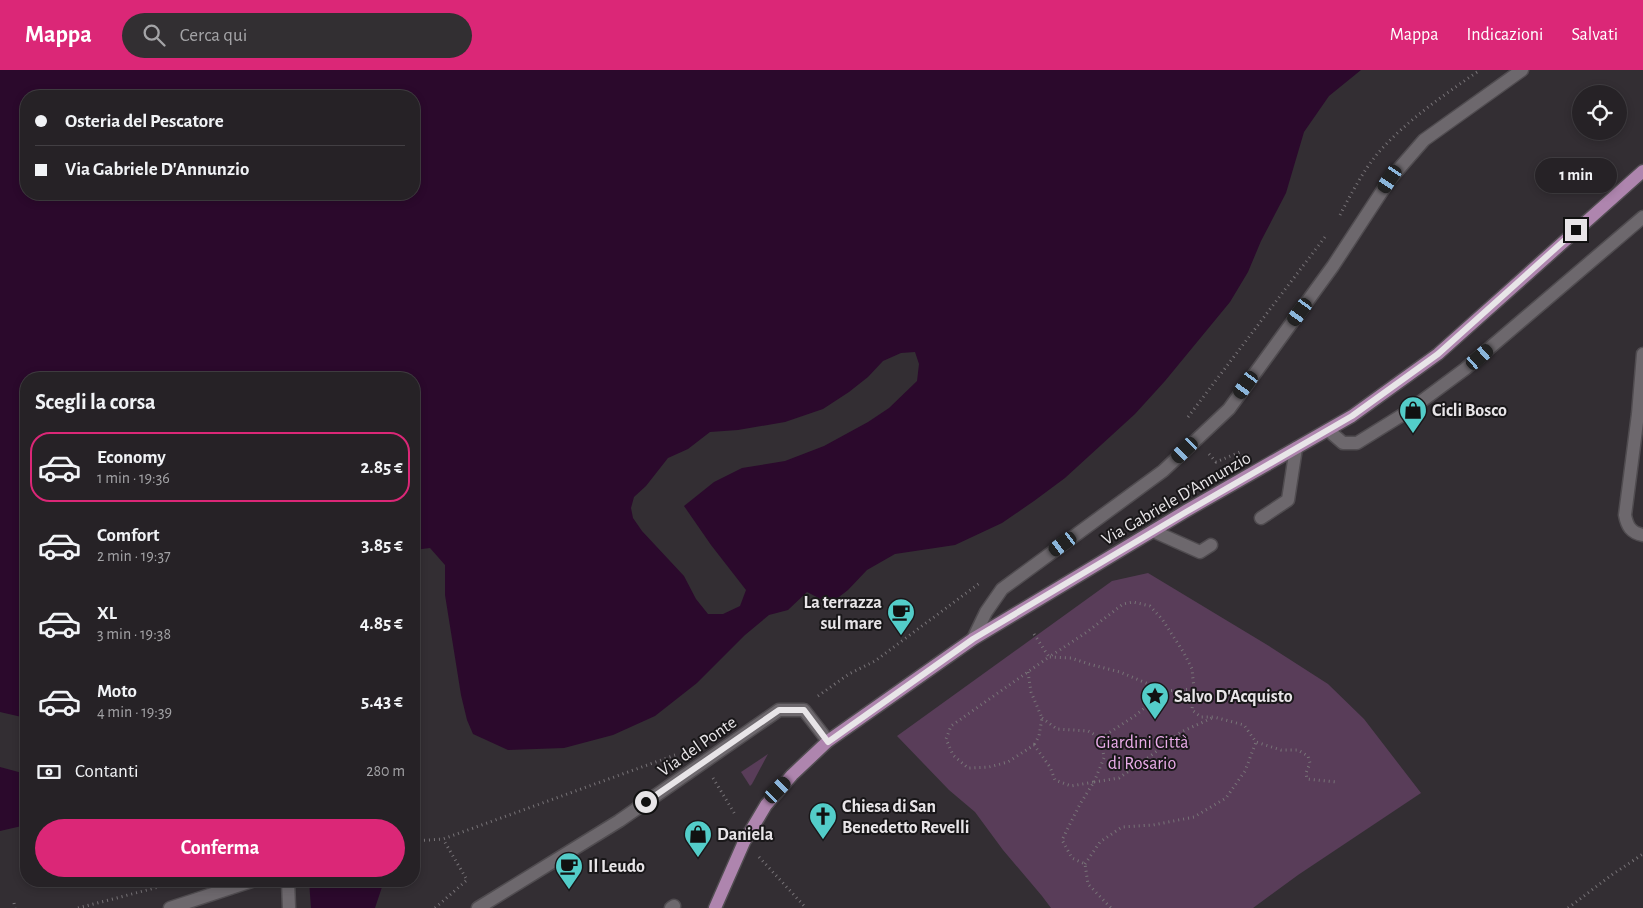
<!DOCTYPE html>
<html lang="it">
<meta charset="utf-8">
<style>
body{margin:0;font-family:"Alegreya Sans",sans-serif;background:#322f32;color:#f1f3f6;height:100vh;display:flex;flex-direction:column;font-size:19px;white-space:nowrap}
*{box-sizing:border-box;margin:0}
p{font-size:16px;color:#a4a4a7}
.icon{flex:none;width:28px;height:28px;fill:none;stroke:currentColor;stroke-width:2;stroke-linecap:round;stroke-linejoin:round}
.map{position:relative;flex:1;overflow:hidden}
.drawer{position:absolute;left:20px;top:302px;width:400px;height:515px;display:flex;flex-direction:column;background:#262226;border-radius:20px;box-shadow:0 2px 8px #0003,0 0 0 1px #423f43}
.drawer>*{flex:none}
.hud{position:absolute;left:20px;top:20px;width:400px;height:110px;border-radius:20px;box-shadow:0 2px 8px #0003,0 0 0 1px #423f43;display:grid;align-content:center;height:110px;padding:0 15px;background:#262226}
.fabs{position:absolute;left:1572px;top:15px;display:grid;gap:10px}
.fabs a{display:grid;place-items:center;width:55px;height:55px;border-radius:50%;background:#262226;box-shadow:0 2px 8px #0003,0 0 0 1px #423f43;font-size:25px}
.end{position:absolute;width:22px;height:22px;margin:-11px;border:6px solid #e8e5e8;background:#111;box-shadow:0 0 0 2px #111}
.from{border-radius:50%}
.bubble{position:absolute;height:35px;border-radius:18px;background:#262226;box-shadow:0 2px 8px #0003,0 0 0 1px #423f43;font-size:16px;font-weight:700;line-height:35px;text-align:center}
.car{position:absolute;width:15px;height:30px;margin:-15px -8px;border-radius:6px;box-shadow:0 0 4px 1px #0007;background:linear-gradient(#222 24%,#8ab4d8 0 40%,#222 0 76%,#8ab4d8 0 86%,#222 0)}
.hud b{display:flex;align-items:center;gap:18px;height:48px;font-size:19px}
.hud b+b{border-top:1px solid #423f43}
.hud i{width:12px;height:12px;background:#f1f3f6}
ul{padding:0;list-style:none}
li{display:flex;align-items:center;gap:15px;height:70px;margin:0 10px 8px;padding:0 5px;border:2px solid transparent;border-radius:20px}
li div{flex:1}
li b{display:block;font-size:19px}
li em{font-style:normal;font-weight:700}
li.current{border-color:#db2777}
li>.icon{width:45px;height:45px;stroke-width:1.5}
h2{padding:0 15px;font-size:22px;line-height:60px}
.pay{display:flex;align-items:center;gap:12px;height:55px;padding:0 15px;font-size:19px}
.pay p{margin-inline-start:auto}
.primary-button{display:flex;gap:10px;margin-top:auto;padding:10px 15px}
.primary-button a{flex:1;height:58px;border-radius:30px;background:#db2777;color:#fff;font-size:20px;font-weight:700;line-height:58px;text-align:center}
header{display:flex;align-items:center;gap:30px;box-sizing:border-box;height:70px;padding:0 25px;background:#db2777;color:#fff}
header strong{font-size:24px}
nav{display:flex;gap:28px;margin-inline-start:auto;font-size:18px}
.search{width:350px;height:45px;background:#322f32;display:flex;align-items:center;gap:12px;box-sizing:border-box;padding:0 18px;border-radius:28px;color:#a4a4a7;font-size:19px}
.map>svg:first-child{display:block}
.green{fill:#593d59}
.water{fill:#2b092c;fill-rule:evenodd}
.pier{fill:#332e33}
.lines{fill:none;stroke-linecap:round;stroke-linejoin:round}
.service-casing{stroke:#504c50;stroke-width:15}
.minor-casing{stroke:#504c50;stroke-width:15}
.primary-casing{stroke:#504c50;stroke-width:15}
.path{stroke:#787478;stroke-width:3;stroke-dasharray:1 4;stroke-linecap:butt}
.service{stroke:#6d686d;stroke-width:12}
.minor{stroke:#6d686d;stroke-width:12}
.primary{stroke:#ae85ae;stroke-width:12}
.route{stroke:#e8e5e8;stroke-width:6}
.labels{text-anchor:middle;stroke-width:4;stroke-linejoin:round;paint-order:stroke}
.poi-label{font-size:18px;font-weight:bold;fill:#e8e5e8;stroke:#191719;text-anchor:start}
.street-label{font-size:18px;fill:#e8e5e8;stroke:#191719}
.park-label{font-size:18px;fill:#eaace9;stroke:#191719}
</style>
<header>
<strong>Mappa</strong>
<div class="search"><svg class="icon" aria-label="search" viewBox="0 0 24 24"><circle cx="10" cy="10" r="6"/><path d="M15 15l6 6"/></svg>Cerca qui</div>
<nav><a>Mappa</a><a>Indicazioni</a><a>Salvati</a></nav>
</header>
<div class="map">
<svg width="1643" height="838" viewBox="0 0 1643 838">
<rect width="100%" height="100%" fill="#332e33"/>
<!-- green -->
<g class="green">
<path d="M 1148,503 L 1269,576 L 1328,614 L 1364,649 L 1421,723 L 1298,805 L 1253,838 L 1051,838 L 1042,826 L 1003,780 L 975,742 L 949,720 L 897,666 L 1112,511 Z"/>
<path d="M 768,684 L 752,714 L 750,716 L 741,702 Z"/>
</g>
<!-- water -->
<g class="water">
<path d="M 0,0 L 1361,0 L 1329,26 L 1304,62 L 1286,123 L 1261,171 L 1248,202 L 1230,232 L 1165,311 L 1135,344 L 1065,408 L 1034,431 L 1002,453 L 955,475 L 895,484 L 867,500 L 848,520 L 830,534 L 807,522 L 788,540 L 769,545 L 745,565 L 697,613 L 655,646 L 613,665 L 564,678 L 508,680 L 473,664 L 467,650 L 461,625 L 445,525 L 445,495 L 430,478 L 414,480 L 414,309 L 26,309 L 26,755 L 0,761 ZM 26,26 L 414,26 L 414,124 L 26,124 Z"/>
<path d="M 309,811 L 384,811 L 375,838 L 311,838 Z"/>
</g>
<!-- pier -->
<g class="pier">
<path d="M 915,282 L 919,294 L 917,311 L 889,338 L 868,352 L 824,376 L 785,391 L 742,398 L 714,412 L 684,436 L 711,475 L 746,520 L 740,536 L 723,544 L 708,544 L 696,529 L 684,506 L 642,461 L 633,448 L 631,438 L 634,427 L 646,416 L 668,388 L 688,379 L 710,362 L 738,360 L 785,352 L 823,339 L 849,322 L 868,307 L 883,291 L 901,283 Z"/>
<path d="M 0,642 L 26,648 L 26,704 L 0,697 Z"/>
</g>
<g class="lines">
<!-- service casing -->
<g class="service-casing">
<g id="service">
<path d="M 1261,448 L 1288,430 L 1296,378"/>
<path d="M 1153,461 L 1200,482 L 1211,475"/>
</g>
</g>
<!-- minor casing -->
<g class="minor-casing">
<g id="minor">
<path d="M 1643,284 L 1638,344 L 1625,445 C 1627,456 1631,463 1643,465"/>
<path d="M 1328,360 L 1343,373 L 1357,373 L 1407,342 L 1465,299 L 1643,147"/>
<path d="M 973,569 L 986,542 L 1002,519 L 1163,401 L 1229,339 L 1333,196 L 1390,109 L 1424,70 L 1522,0"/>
<path d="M 288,811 L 289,838"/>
<path d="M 170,838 L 252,811"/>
<path d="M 478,838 L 619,751 L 779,640 L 804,640 L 828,671"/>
<path d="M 671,838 L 674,836"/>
</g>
</g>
<!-- primary casing -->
<g class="primary-casing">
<path id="primary" d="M 715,838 L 744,772 L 766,735 L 792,705 L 828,671 L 973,569 L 1186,441 L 1352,346 L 1438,284 L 1643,101"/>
</g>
<!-- path -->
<g class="path">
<path d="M 1340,145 C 1351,124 1363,101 1378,83 C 1407,50 1444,25 1480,0"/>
<path d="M 1188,347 L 1325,167"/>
<path d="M 1209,384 L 1216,392 L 1240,382 L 1242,385"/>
<path d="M 1034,564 L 1049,587 L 951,656 L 946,669 L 953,685 L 968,698 L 989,697 L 1008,692 L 1034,675 L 1050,697 L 1055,710 L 1071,716 L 1094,712 L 1080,734 L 1062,770 L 1072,788 L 1085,794 L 1088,814 L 1111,838"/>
<path d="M 1028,602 L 1031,622 L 1042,648 L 1039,666 L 1034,675"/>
<path d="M 1165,621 L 1120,602 L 1089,594 L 1071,588 L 1049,587 L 1087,562 L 1123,534 L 1133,532 L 1150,536 L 1162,549 L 1184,583 L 1192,599 L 1194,619 L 1192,640 L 1201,647 L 1214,647 L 1244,655 L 1256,672 L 1281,680 L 1298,680 L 1308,686 L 1310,693 L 1306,703 L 1307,709 L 1336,712"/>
<path d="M 818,626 L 849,604 L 875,591 L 981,512"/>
<path d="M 1042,648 L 1057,659 L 1088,661 L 1101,668 L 1136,645 L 1165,621 L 1194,619"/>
<path d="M 713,708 L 736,746"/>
<path d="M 1094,712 L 1119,708 L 1149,687 L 1181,662 L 1212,648"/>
<path d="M 1094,712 L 1104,688 L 1101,668"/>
<path d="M 414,771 L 443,769 L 675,685"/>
<path d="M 759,787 L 806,838"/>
<path d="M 1085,794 L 1100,772 L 1122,757 L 1153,755 L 1194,747 L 1226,728 L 1245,701 L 1256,672"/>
<path d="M 14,833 L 15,838"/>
<path d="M 78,838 L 178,812"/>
<path d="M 435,838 L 467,810 L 443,769"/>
<path d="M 1568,838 L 1613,804 L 1643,784"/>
</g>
<!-- service -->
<use href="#service" class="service"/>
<!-- minor -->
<use href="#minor" class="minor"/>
<!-- primary -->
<use href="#primary" class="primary"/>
</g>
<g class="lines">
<!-- route -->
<path class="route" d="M 646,732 L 779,640 L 804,640 L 828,672 L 973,569 L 1186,442 L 1352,346 L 1438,284 L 1576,160"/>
</g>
<!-- icons -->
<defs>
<g id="shop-pin" transform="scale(1.4375)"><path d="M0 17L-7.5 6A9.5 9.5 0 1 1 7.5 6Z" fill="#53cdc9" stroke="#191719"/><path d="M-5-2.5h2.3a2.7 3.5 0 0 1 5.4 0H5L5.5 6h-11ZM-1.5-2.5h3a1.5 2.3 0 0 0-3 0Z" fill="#111"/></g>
<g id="cafe-pin" transform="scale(1.4375)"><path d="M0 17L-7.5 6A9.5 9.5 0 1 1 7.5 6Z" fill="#53cdc9" stroke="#191719"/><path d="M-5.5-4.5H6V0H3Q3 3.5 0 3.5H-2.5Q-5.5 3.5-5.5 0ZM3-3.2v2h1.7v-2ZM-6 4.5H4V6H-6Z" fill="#111"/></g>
<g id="sight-pin" transform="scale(1.4375)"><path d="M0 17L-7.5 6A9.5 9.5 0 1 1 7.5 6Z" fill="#53cdc9" stroke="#191719"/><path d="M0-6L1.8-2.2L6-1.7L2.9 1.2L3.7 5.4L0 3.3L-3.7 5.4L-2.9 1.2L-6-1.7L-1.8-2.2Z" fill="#111"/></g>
<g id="church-pin" transform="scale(1.4375)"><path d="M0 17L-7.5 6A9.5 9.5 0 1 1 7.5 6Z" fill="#53cdc9" stroke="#191719"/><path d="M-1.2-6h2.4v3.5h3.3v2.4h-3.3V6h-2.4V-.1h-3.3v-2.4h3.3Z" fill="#111"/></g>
</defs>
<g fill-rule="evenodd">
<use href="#shop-pin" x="1413" y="340"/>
<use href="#cafe-pin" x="901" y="542"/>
<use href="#sight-pin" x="1155" y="626"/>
<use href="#church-pin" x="823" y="746"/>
<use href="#shop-pin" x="698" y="764"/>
<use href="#cafe-pin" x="569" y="796"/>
</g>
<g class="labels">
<!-- poi labels -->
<g class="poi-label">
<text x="1432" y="346">Cicli Bosco</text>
<text x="882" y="538" text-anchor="end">La terrazza<tspan x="882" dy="21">sul mare</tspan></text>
<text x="1174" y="632">Salvo D'Acquisto</text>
<text x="842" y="742">Chiesa di San<tspan x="842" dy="21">Benedetto Revelli</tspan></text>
<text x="717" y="770">Daniela</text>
<text x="588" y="802">Il Leudo</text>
</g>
<!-- street labels -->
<g class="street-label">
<text transform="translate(1176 428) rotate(-30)" y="6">Via Gabriele D'Annunzio</text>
<text transform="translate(697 676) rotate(-35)" y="6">Via del Ponte</text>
</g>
<!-- park labels -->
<g class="park-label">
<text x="1142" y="678">Giardini Città<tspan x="1142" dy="21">di Rosario</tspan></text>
</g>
</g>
</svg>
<div class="fabs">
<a><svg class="icon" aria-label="locate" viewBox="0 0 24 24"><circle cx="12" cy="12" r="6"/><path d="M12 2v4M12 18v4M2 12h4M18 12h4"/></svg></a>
</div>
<i class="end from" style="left:646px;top:732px"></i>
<i class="end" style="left:1576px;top:160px"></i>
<div class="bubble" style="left:1535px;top:88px;width:82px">1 min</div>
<i class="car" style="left:1390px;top:109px;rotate:214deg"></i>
<i class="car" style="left:1300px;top:242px;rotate:216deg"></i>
<i class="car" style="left:1480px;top:287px;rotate:49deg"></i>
<i class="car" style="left:1246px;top:315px;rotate:216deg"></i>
<i class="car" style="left:1185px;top:380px;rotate:226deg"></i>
<i class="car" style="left:1063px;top:474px;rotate:234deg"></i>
<i class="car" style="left:778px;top:720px;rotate:44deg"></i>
<div class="hud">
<b><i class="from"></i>Osteria del Pescatore</b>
<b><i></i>Via Gabriele D'Annunzio</b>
</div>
<section class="drawer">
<h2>Scegli la corsa</h2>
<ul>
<li class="current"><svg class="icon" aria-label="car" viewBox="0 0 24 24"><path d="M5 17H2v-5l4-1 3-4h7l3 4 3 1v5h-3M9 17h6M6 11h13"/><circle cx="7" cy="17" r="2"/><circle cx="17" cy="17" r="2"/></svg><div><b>Economy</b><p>1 min · 19:36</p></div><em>2.85 €</em></li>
<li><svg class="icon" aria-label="car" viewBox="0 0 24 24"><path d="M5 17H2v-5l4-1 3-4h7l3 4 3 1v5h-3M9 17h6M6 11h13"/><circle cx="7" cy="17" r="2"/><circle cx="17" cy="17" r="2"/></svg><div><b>Comfort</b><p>2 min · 19:37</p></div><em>3.85 €</em></li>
<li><svg class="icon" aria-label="car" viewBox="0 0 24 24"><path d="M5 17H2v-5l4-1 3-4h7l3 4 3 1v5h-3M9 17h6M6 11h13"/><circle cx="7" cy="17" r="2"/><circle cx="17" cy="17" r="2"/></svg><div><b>XL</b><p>3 min · 19:38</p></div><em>4.85 €</em></li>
<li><svg class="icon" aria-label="car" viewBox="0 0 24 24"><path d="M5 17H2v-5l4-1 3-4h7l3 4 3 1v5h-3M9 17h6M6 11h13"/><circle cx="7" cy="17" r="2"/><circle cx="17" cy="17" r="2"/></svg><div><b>Moto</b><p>4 min · 19:39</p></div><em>5.43 €</em></li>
</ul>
<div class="pay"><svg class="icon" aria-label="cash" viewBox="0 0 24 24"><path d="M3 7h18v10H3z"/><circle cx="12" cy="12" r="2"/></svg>Contanti<p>280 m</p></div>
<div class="primary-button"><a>Conferma</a></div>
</section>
</div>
